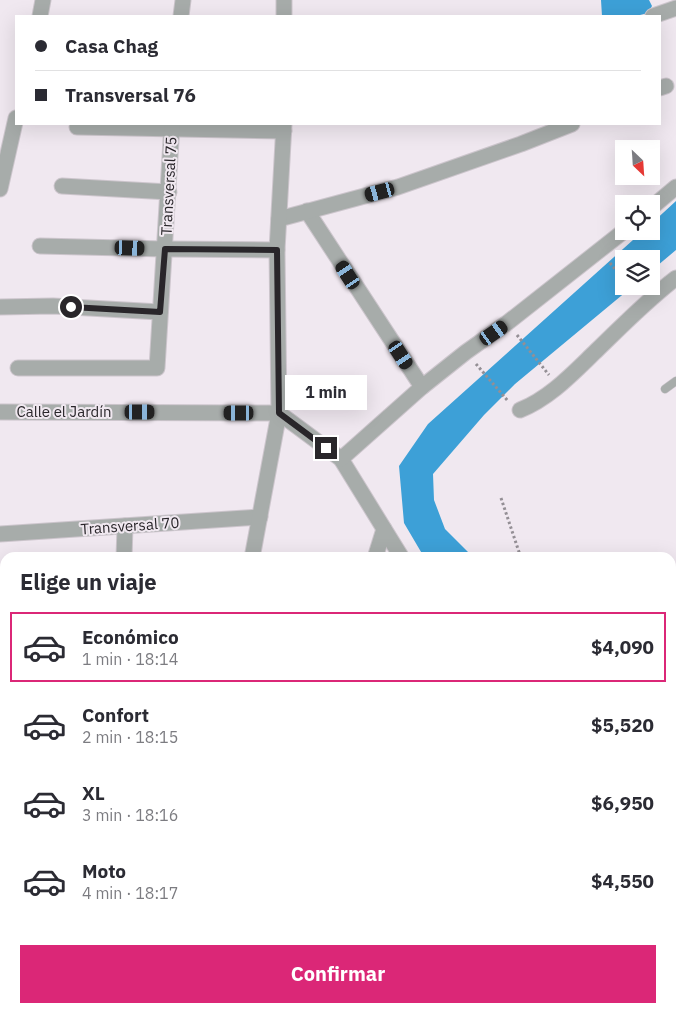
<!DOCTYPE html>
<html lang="es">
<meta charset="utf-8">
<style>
body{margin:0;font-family:"IBM Plex Sans",sans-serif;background:#f2f2f3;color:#2b2b33;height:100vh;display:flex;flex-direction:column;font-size:19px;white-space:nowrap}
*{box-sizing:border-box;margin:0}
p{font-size:16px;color:#7c7c81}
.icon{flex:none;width:28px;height:28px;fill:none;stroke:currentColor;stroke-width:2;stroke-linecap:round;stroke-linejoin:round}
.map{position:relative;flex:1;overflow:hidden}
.details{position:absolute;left:0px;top:552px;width:676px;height:461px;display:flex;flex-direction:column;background:#fff;border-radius:15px 15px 0 0;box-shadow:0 5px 20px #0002}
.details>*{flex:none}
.hud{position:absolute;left:15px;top:15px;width:646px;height:110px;border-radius:0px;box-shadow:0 5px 20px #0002;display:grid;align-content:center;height:110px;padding:0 20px;background:#fff}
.needle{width:32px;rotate:155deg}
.controls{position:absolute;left:615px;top:140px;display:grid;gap:10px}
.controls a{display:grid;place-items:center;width:45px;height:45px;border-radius:0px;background:#fff;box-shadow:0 5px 20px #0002;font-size:25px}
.end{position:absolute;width:22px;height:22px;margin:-11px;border:6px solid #29262a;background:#fff;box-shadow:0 0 0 2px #fff}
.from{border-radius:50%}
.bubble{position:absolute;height:35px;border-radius:0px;background:#fff;box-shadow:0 5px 20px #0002;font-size:16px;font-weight:700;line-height:35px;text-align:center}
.car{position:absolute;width:15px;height:30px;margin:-15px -8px;border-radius:6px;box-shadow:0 0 4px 1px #0007;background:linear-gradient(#222 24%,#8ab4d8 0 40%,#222 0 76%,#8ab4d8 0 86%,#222 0)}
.hud b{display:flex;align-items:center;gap:18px;height:48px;font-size:19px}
.hud b+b{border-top:1px solid #e1e1e2}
.hud i{width:12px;height:12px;background:#2b2b33}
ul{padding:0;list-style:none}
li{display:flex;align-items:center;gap:15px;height:70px;margin:0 10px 8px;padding:0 10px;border:2px solid transparent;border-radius:0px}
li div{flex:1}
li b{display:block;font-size:19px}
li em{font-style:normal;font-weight:700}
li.on{border-color:#db2777}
li>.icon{width:45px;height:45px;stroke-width:1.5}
h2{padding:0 20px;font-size:22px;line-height:60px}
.cta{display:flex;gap:10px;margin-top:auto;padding:10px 20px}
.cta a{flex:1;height:58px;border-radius:0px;background:#db2777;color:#fff;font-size:20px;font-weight:700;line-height:58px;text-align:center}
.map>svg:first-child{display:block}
.water{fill:#3da0d7}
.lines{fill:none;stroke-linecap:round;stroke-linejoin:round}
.service-casing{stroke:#ccc5cc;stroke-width:9}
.minor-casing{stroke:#ccc5cc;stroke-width:17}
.tertiary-casing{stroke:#ccc5cc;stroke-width:17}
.path{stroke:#948f95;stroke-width:3;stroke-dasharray:2.5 2.5;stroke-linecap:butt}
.service{stroke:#a7acaa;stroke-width:8}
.minor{stroke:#a7acaa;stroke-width:15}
.tertiary{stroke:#a7acaa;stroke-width:15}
.route{stroke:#29262a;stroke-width:6}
.labels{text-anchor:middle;stroke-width:4;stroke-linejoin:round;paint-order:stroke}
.street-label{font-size:15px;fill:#29262a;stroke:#f0e8f0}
</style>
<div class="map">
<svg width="676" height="1013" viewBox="0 0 676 1013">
<rect width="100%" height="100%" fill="#f0e8f0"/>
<!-- water -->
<g class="water">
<path d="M 601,0 L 649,0 L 652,6 L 648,13 L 636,16 L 602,16 Z"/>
<path d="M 676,201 L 676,250 L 651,271 L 651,259 L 624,259 L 624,286 L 633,286 L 515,384 L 484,415 L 433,474 L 434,500 L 445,529 L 473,557 L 424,557 L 404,523 L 399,466 L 428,424 L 643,231 L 651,231 L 651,224 Z"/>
<path d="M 671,852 L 676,860 L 676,938 L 671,930 Z"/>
</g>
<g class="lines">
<!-- service casing -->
<g class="service-casing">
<path id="service" d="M 665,389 L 676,381"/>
</g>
<!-- minor casing -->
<g class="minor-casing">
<g id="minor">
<path d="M 40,16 L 43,0"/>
<path d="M 181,16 L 183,0"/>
<path d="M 653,16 L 676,8"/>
<path d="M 660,88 L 666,86"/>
<path d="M 77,127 L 284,131"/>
<path d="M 62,186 L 169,192"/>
<path d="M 0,189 L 16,118"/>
<path d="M 651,208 L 676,187"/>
<path d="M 307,211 L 422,387"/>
<path d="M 279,219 L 398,187 L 521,144 L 572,124"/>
<path d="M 40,246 L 165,249 L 277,250"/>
<path d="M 0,307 L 53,306 L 160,312"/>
<path d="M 18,368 L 157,368 L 172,124"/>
<path d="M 520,410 C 550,398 573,373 596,351 C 622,326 647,300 676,278"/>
<path d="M 0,412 L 279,413 L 341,459 L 402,558"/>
<path d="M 341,459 L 422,387 L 466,352 L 507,323 L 624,231"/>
<path d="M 0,534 L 260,517"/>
<path d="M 124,558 L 125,526"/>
<path d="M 375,558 L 384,529"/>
<path d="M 0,651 L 5,650"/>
<path d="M 0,672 L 5,680"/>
<path d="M 0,796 L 5,799"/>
<path d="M 671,824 L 676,831"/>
<path d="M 0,872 L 5,875"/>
<path d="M 671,961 L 676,969"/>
<path d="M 671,999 L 676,996"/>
<path d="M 421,1009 L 422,1013"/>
<path d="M 0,1011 L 6,1013"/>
<path d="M 119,1013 L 121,1009"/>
<path d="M 253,1013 L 255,1009"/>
<path d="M 645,1013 L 653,1009"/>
</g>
</g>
<!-- tertiary casing -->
<g class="tertiary-casing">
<g id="tertiary">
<path d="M 284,0 L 284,16"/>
<path d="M 252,558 L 279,413 L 277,250 L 284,124"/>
<path d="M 0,969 L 5,959"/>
</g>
</g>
<!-- path -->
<g class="path">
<path d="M 610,263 L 624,280"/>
<path d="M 629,286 L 634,292"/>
<path d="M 517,335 L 549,375"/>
<path d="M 476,364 L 508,401"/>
<path d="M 501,498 L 521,558"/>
<path d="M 671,664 L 676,662"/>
<path d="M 671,760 L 676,765"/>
<path d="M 671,772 L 676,769"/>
</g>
<!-- service -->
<use href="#service" class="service"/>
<!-- minor -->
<use href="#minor" class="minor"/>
<!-- tertiary -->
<use href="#tertiary" class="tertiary"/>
</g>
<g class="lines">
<!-- route -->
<path class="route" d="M 71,307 L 160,312 L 165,249 L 277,250 L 279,413 L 326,448"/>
</g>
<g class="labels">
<!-- street labels -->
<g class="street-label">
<text transform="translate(169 186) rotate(-87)" y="5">Transversal 75</text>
<text x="64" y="417">Calle el Jardín</text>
<text transform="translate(130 526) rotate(-4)" y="5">Transversal 70</text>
</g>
</g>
</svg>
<div class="controls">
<a><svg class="needle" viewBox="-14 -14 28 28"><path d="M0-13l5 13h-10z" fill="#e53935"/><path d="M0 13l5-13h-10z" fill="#7c7c81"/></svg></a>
<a><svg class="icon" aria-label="locate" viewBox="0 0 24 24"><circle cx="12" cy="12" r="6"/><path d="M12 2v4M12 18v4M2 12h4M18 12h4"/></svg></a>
<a><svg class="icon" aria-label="layers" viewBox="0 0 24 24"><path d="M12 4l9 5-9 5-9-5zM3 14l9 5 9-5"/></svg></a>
</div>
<i class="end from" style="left:71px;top:307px"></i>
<i class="end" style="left:326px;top:448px"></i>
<div class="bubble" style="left:285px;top:375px;width:82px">1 min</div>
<i class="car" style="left:380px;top:192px;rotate:255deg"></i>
<i class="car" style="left:130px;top:248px;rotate:92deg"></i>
<i class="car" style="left:348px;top:275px;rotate:327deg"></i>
<i class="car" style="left:494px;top:333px;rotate:55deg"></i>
<i class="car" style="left:401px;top:355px;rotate:147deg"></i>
<i class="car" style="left:140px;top:412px;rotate:90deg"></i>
<i class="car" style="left:239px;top:413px;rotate:270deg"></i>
<div class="hud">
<b><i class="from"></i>Casa Chag</b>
<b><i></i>Transversal 76</b>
</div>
<section class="details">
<h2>Elige un viaje</h2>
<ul>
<li class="on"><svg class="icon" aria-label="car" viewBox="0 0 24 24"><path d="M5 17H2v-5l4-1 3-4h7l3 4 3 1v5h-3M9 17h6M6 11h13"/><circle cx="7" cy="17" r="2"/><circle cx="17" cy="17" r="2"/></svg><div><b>Económico</b><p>1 min · 18:14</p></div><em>$4,090</em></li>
<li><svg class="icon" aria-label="car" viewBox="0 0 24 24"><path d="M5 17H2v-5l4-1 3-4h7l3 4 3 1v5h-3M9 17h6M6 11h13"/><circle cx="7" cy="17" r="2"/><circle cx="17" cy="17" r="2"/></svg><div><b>Confort</b><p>2 min · 18:15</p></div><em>$5,520</em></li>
<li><svg class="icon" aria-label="car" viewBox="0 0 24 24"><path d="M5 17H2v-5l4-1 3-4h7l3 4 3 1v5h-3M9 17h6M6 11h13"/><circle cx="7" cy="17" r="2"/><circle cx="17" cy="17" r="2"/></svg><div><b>XL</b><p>3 min · 18:16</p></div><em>$6,950</em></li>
<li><svg class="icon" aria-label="car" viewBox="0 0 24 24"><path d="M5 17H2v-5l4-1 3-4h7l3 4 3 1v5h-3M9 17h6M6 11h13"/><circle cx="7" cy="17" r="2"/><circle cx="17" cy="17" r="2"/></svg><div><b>Moto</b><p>4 min · 18:17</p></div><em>$4,550</em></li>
</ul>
<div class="cta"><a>Confirmar</a></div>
</section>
</div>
